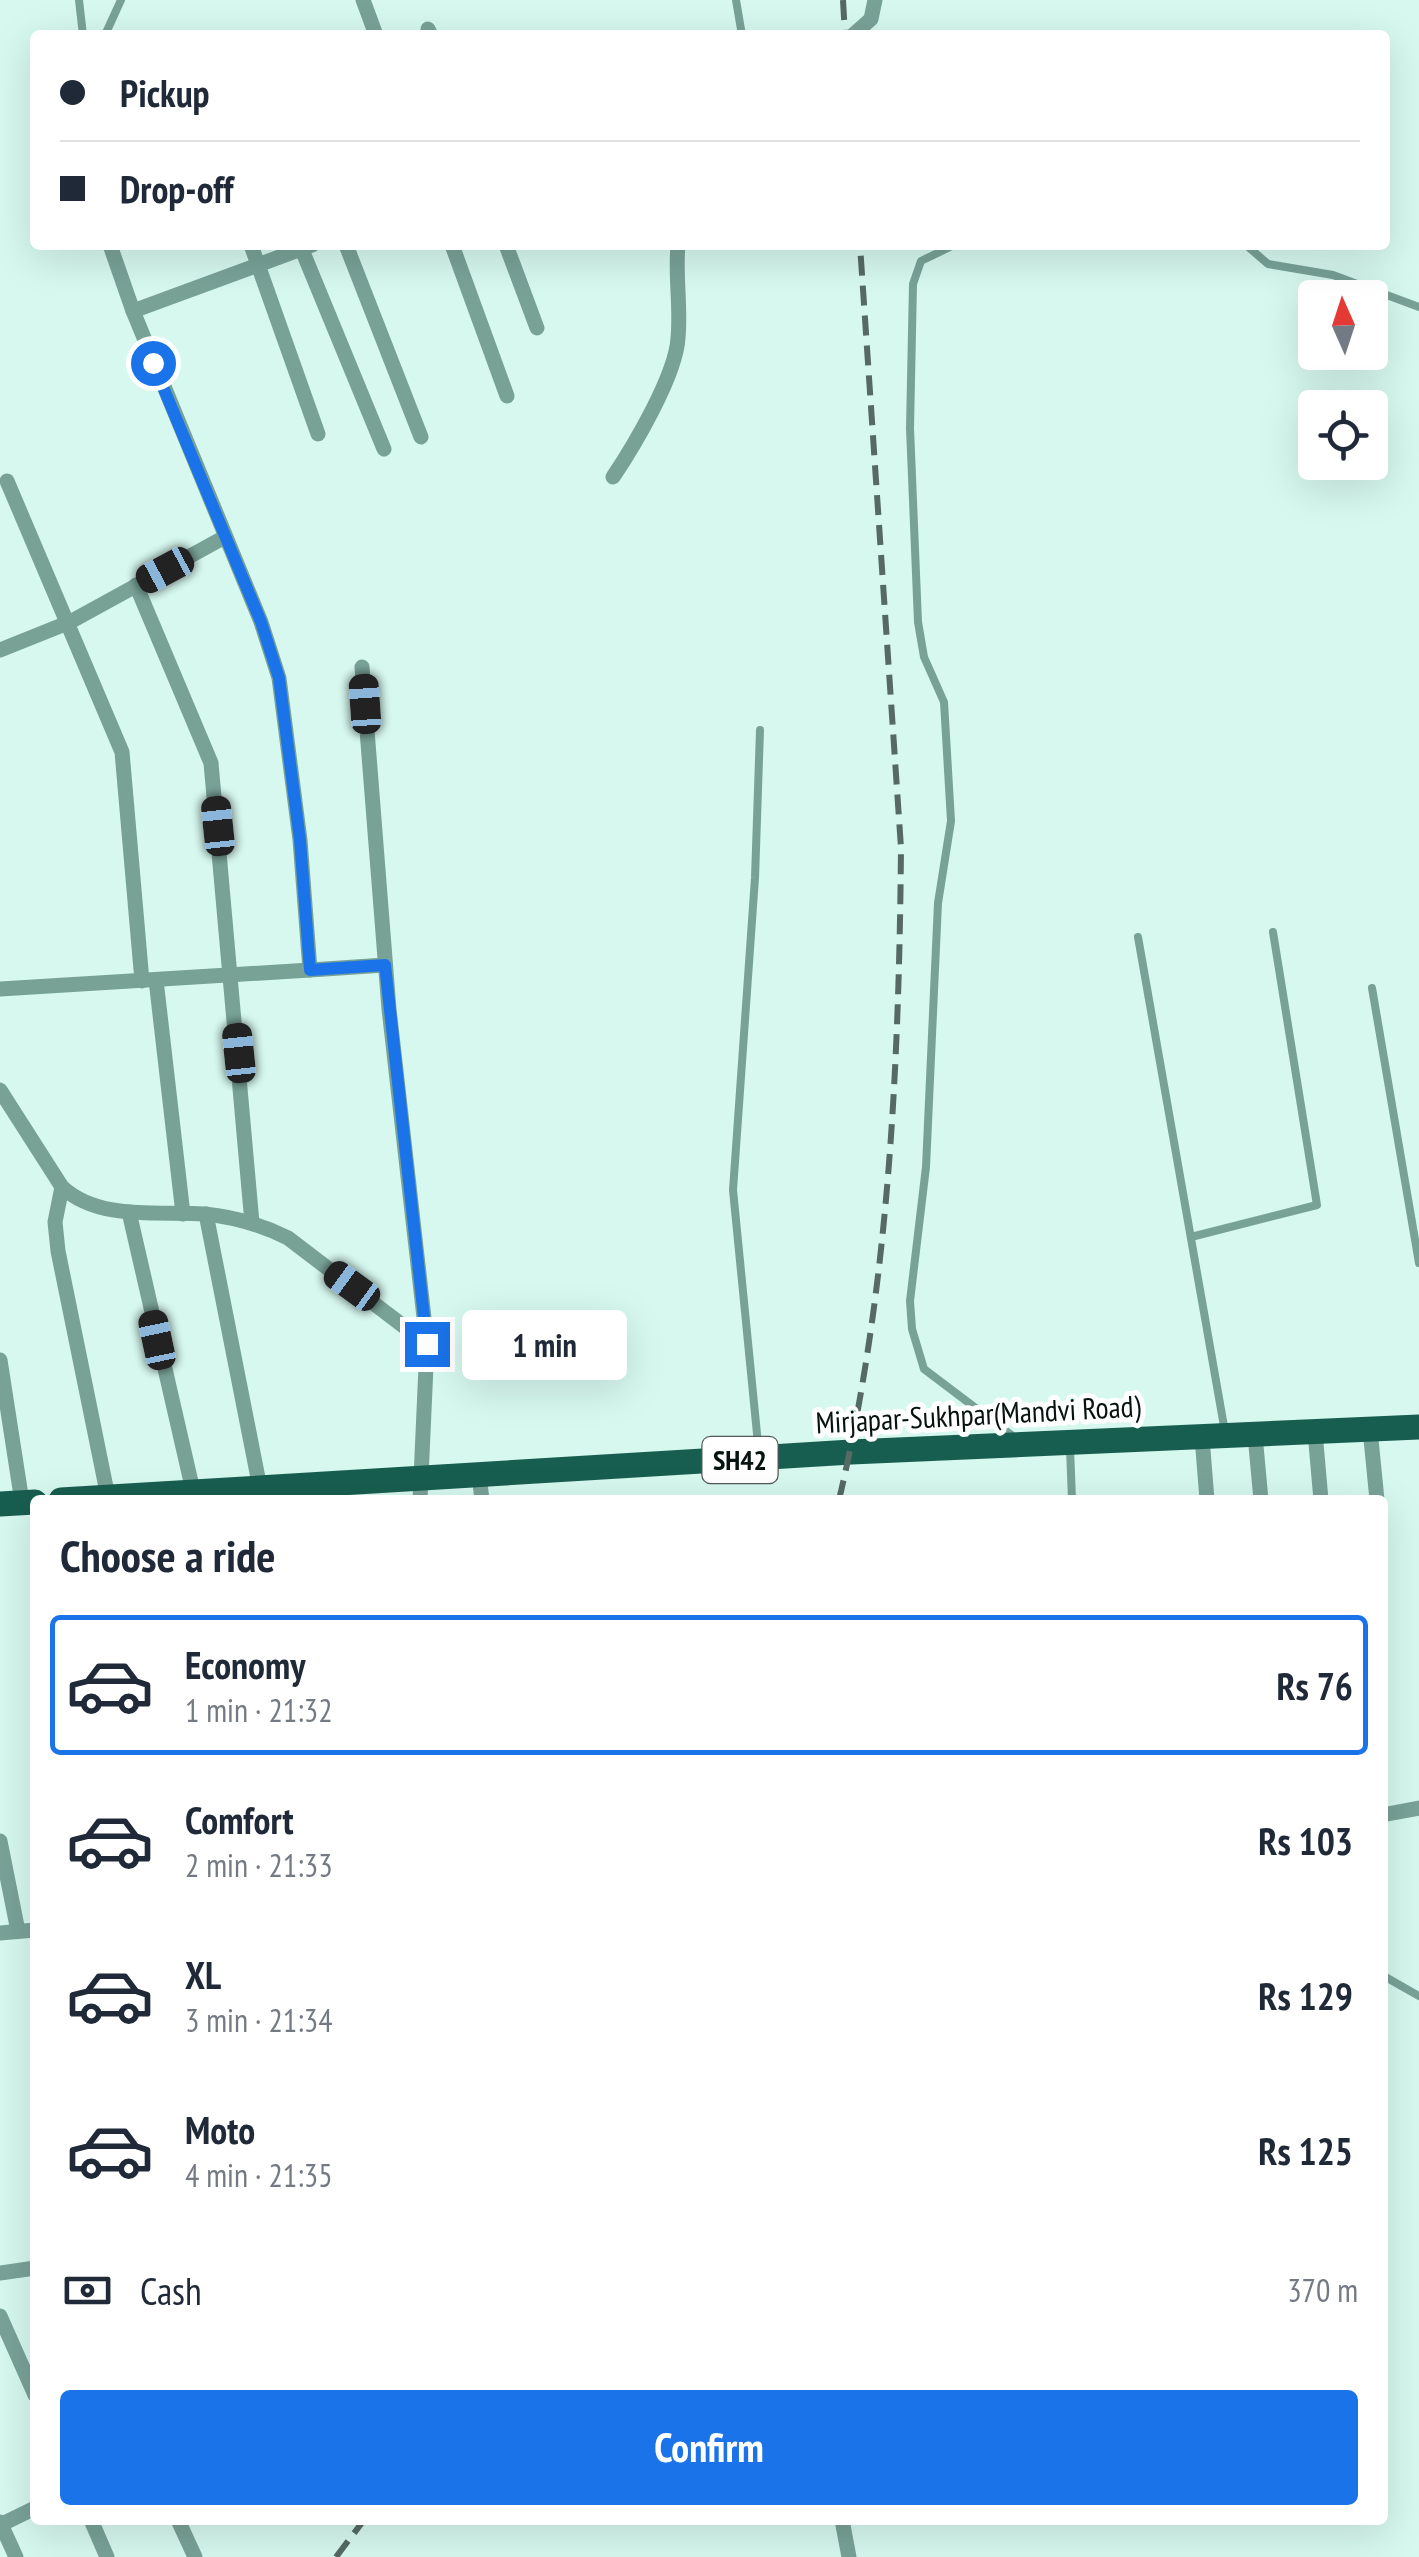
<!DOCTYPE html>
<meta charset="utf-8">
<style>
body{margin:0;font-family:"PT Sans Narrow",sans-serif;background:#f2f2f3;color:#1f2937;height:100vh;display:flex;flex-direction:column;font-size:38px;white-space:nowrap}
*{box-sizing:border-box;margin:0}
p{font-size:32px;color:#747a83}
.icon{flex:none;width:55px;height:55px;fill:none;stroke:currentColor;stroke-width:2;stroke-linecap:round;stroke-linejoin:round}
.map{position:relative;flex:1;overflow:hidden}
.details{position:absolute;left:30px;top:1495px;width:1358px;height:1030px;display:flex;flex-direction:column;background:#fff;border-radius:10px;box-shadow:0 10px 40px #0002}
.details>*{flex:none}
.banner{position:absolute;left:30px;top:30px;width:1360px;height:220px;border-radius:10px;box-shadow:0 10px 40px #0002;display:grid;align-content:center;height:220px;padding:0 30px;background:#fff}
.needle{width:65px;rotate:357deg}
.tools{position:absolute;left:1298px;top:280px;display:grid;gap:20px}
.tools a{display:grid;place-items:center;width:90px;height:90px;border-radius:10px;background:#fff;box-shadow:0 10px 40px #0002;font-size:50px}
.end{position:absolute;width:45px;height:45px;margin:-22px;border:12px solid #1a73e8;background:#fff;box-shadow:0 0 0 5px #fff}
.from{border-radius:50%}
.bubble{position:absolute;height:70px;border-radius:10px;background:#fff;box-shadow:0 10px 40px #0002;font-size:32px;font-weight:600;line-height:70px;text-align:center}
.car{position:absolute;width:30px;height:60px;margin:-30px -15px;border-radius:12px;box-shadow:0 0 8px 2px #0007;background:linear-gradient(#222 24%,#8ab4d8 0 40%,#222 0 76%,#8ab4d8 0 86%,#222 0)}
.banner b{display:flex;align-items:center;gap:35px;height:95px;font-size:38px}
.banner b+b{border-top:2px solid #e0e1e3}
.banner i{width:25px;height:25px;background:#1f2937}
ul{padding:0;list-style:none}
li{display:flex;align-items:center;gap:30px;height:140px;margin:0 20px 15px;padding:0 10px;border:5px solid transparent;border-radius:10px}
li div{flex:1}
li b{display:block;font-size:38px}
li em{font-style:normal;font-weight:600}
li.current{border-color:#1a73e8}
li>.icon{width:90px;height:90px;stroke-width:1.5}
h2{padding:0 30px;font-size:45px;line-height:120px}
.pay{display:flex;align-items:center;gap:25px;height:110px;padding:0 30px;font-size:38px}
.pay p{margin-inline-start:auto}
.cta{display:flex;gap:20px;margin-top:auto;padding:20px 30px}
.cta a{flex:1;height:115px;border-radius:10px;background:#1a73e8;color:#fff;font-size:40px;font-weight:600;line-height:115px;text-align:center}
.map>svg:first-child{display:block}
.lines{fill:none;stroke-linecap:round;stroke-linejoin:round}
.lane{stroke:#79a297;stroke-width:8}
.street{stroke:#79a297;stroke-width:15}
.primary{stroke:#185e50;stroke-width:25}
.rail{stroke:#556a64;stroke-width:6;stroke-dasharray:20 10;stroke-linecap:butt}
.route{stroke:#1a73e8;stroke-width:12}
.labels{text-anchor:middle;stroke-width:10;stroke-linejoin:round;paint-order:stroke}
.shield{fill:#fff;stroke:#515a58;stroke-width:2.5}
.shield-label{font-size:28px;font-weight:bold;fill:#071310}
.street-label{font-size:30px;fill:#071310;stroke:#fff}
</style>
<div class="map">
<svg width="1419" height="2557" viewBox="0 0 1419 2557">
<rect width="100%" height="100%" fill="#d6f8ef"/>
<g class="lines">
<!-- lane -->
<g class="lane">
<path d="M 79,0 L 83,35"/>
<path d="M 736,0 L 742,35"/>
<path d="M 105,35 L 121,0"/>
<path d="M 954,245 L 921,261 L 913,284 L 910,428 L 918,622 L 924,657 L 944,702 L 951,821 L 938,903 L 926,1167 L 910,1301 L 912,1329 L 924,1369 L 1014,1437"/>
<path d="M 1246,245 L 1268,264 L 1333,275 L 1419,307"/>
<path d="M 1138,937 L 1225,1432"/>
<path d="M 1372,988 L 1419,1263"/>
<path d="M 1191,1237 L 1317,1205 L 1273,932"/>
<path d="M 1070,1448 L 1072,1500"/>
<path d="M 759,1454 L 733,1190 L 755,878 L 760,730"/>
<path d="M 1382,1975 L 1419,1996"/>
</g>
<!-- street -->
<g class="street">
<path d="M 363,0 L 376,35"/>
<path d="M 428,29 L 431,35"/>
<path d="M 853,35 L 871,19 L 875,0"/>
<path d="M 110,245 L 133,311"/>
<path d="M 251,245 L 318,434"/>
<path d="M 300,245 L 384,449"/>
<path d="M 346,245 L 421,437"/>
<path d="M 452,245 L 507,396"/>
<path d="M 506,245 L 537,328"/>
<path d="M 613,477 C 634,446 676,375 678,338 C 681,307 675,276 678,245"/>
<path d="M 7,481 L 122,752 L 142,981"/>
<path d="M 136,585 L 211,763 L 252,1223"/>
<path d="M 0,650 L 70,622 L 223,538"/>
<path d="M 362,667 L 389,1009 L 427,1344 L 420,1500"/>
<path d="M 310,970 L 385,965"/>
<path d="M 156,980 L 183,1214"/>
<path d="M 0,989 L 310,970 L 300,840 L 279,678 L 261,622 L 133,311 L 312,245"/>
<path d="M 0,1090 L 62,1187 C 99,1221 158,1211 205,1214 C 234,1217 262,1225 288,1238 L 427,1344"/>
<path d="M 62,1187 L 55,1222 L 58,1251 L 108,1497"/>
<path d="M 129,1212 L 194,1495"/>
<path d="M 206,1214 L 260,1488"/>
<path d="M 0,1360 L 22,1502"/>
<path d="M 1370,1429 L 1377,1500"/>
<path d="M 1315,1432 L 1321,1500"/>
<path d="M 1255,1435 L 1261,1500"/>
<path d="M 1202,1437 L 1207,1500"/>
<path d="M 479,1475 L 482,1500"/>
<path d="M 1382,1815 L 1419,1808"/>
<path d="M 0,1841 L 18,1931"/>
<path d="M 0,1933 L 35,1930"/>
<path d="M 0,2273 L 35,2268"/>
<path d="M 0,2316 L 35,2395"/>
<path d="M 91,2520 L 107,2557"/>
<path d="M 178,2520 L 195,2557"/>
<path d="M 842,2520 L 849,2557"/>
<path d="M 0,2522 L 16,2557"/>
<path d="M 0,2525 L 35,2508"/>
</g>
<!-- primary -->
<g class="primary">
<path d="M 61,1500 L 851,1452 L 1419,1427"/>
<path d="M 0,1504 L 35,1502"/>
</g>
<!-- rail -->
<g class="rail">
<path d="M 843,0 L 845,35"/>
<path d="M 839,1500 C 889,1288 899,1065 901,848 L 860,245"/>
<path d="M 336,2557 L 364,2520"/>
</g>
</g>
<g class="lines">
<!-- route -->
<path class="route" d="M 153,363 L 261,622 L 279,678 L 300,840 L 310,970 L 385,965 L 427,1344"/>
</g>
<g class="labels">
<!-- shield labels -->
<rect class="shield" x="702.5" y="1437" width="75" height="46" rx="8"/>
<g class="shield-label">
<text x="740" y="1470">SH42</text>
</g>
<!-- street labels -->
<g class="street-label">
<text transform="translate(978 1415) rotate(-3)" y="10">Mirjapar-Sukhpar(Mandvi Road)</text>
</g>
</g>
</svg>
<div class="tools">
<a><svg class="needle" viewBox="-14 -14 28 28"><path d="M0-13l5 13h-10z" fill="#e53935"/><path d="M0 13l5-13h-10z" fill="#747a83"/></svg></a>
<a><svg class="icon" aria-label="locate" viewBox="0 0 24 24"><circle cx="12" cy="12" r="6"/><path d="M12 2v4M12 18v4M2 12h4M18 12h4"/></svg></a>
</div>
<i class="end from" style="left:153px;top:363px"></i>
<i class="end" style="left:427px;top:1344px"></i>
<div class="bubble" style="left:462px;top:1310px;width:165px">1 min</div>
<i class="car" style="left:165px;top:570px;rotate:242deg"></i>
<i class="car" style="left:365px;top:704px;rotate:356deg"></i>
<i class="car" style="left:218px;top:826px;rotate:354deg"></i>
<i class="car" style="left:239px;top:1053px;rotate:354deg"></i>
<i class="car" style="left:352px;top:1286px;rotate:306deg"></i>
<i class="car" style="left:157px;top:1340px;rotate:348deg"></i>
<div class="banner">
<b><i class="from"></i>Pickup</b>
<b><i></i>Drop-off</b>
</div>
<section class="details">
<h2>Choose a ride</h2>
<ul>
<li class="current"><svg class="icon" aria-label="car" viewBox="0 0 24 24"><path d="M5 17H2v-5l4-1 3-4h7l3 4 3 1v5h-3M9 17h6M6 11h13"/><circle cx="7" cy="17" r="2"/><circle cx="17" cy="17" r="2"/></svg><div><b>Economy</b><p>1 min · 21:32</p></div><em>Rs 76</em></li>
<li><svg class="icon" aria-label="car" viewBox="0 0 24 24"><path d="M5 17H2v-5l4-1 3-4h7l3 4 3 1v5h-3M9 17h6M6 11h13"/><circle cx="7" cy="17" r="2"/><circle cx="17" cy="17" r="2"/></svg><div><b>Comfort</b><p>2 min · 21:33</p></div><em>Rs 103</em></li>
<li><svg class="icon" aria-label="car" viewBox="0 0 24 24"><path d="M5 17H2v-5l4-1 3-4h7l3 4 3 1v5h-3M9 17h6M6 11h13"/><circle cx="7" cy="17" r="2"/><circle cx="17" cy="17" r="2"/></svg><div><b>XL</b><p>3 min · 21:34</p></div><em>Rs 129</em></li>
<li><svg class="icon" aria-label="car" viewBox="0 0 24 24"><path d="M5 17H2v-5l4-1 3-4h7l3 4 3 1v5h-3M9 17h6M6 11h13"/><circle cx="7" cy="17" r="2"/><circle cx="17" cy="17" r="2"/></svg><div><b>Moto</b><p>4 min · 21:35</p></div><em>Rs 125</em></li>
</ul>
<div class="pay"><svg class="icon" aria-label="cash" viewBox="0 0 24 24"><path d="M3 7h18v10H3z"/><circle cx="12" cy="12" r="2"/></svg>Cash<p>370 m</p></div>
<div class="cta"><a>Confirm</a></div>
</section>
</div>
